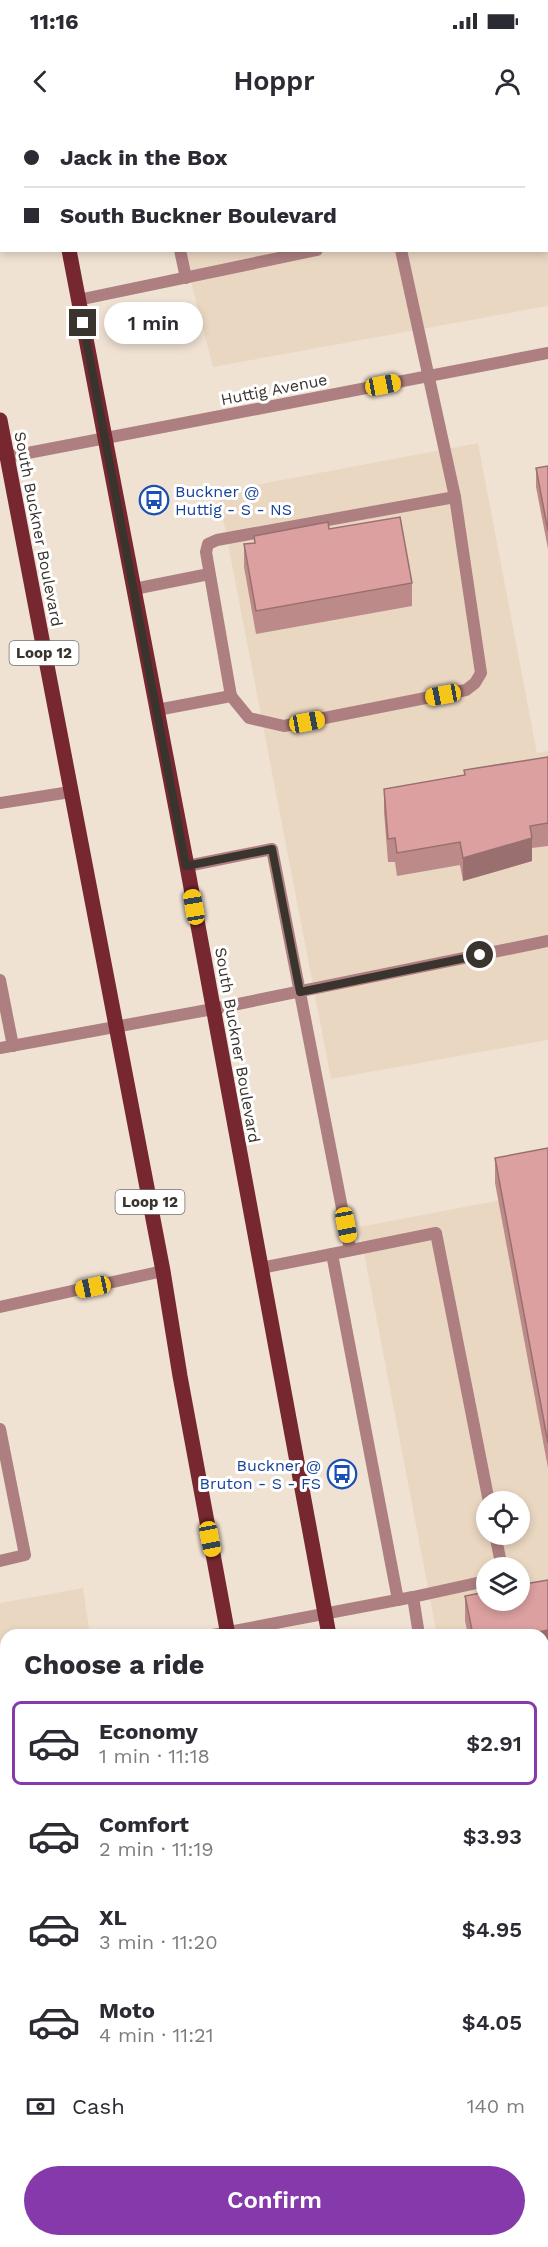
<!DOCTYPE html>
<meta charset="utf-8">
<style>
body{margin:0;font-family:"Work Sans",sans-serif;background:#f7f7f7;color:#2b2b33;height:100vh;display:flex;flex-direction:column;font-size:22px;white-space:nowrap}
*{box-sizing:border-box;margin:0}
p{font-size:20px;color:#7c7c81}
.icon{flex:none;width:33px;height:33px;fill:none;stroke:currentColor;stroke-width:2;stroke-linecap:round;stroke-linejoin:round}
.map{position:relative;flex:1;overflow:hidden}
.drawer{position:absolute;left:0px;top:1509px;width:549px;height:618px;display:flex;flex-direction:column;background:#fff;border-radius:18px 18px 0 0;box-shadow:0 3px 9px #0003}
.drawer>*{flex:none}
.guide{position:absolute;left:0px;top:0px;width:549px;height:132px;box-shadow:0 3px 9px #0003;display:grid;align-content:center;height:132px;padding:0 24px;background:#fff}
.fabs{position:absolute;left:476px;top:1371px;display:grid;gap:12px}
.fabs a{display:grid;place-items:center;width:54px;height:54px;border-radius:50%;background:#fff;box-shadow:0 3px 9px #0003;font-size:30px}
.end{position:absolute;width:27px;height:27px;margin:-14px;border:8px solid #3a342e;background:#fff;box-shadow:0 0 0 3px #fff}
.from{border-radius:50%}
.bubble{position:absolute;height:42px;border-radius:21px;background:#fff;box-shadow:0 3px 9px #0003;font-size:20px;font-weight:600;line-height:42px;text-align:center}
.car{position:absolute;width:18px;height:36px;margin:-18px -9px;border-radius:8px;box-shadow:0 0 4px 2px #0007;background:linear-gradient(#f5c518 24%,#345 0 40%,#f5c518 0 76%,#345 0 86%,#f5c518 0)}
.guide b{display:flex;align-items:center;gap:21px;height:57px;font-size:22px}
.guide b+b{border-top:2px solid #e1e1e2}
.guide i{width:15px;height:15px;background:#2b2b33}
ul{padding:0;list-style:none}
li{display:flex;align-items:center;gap:18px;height:84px;margin:0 12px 9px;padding:0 12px;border:3px solid transparent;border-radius:9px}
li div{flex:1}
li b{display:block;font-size:22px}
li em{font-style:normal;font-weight:600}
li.current{border-color:#8639aa}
li>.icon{width:54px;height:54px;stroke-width:1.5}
h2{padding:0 24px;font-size:27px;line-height:72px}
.pay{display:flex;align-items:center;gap:15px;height:66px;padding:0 24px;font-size:22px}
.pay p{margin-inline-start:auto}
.cta{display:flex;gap:12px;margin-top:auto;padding:12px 24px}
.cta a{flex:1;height:69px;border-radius:36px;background:#8639aa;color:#fff;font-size:24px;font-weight:600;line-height:69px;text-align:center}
.status{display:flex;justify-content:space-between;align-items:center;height:42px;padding:0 30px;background:#fff;direction:ltr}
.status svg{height:16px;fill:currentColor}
header{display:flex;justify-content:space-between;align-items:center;height:78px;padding:0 24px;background:#fff;font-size:27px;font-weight:600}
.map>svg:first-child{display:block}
.built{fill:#ead7c2;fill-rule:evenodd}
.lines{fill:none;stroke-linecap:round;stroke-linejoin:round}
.service{stroke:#ae7f80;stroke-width:12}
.minor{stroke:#ae7f80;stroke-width:12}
.secondary{stroke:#8f4d51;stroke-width:12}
.primary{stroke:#762730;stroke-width:15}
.wall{fill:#bc8a89}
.shaded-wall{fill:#99706f}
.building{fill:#dba09f;stroke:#99706f;stroke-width:1.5}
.route{stroke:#3a342e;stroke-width:8}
.labels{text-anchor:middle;stroke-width:6;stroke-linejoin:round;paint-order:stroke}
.shield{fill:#fff;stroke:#75716d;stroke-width:1.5}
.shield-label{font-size:15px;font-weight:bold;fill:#3a342e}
.street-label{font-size:16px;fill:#3a342e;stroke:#fff}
.transit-label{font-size:16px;fill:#164399;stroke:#fff;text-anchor:start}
</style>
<div class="status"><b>11:16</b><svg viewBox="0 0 49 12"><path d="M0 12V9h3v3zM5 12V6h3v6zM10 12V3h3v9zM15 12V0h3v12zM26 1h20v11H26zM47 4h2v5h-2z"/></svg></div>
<header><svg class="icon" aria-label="back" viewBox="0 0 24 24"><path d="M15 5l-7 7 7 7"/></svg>Hoppr<svg class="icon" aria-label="person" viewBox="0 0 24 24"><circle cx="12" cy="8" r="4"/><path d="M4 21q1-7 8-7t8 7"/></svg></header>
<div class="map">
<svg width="548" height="2127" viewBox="0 0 548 2127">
<rect width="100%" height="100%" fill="#f0e2d3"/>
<!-- built -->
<g class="built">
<path d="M 148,0 L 548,0 L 548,186 L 213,247 L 183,131 L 548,130 L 548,2 Z"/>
<path d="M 478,323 L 537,633 L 548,631 L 548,920 L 331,959 L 218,372 Z"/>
<path d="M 548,1071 L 548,2021 L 543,2022 L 543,1515 L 437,1515 L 359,1107 ZM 486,1382 L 519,1382 L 519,1414 L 486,1414 ZM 486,1448 L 519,1448 L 519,1480 L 486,1480 Z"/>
<path d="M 83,1468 L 90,1515 L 6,1515 L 6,2089 L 0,2090 L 0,1483 Z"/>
</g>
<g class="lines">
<!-- service -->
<g class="service">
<path d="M 149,0 L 150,2"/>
<path d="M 180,130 L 186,158"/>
<path d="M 78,180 L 317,130"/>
<path d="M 134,469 L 209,454"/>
<path d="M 231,576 L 206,432 L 208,424 L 217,420 L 455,377"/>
<path d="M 157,590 L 231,576 L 249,598 L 284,606 L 466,570 L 475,563 L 481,553 L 455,377 L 401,130"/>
<path d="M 0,683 L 70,672"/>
<path d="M 187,746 L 272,729 L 350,1129"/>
<path d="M 0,860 L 13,926"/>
<path d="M 0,928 L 213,889 L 548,821"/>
<path d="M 261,1148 L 332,1134"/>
<path d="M 0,1187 L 163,1151"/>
<path d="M 0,1309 L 25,1435 L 0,1441"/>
<path d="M 495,1414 L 502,1448"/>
<path d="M 413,1477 L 486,1461"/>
<path d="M 398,1480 L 332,1134 L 436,1113 L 489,1382"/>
<path d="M 213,1515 L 413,1477 L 419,1515"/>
<path d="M 0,1555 L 6,1554"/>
<path d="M 543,1601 L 548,1600"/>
<path d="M 0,1777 L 6,1776"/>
<path d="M 543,1953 L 548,1952"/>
<path d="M 0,2009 L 6,2008"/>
<path d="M 0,2021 L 6,2050"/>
<path d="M 21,2121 L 22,2127"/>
</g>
<!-- minor -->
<path class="minor" d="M 7,337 L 548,233"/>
<!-- secondary -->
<g class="secondary">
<path d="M 543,2058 L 548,2057"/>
<path d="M 175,2127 L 206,2121"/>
</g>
<!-- primary -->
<g class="primary">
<path d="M 44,0 L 44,2"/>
<path d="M 69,130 L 187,746 L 329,1515"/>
<path d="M 0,300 L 163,1151 L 180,1256 L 228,1515"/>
<path d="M 345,2121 L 346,2127"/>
<path d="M 445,2121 L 446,2127"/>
</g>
</g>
<!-- wall -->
<g class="wall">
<rect x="192" y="0" width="150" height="2"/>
<path d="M 548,346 L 548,429 L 536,367 L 536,348 Z"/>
<path d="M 329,409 L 412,463 L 412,486 L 256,514 L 244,447 L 244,424 L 254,423 L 254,416 Z"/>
<path d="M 548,637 L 548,726 L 532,728 L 532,741 L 463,761 L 460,745 L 397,756 L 395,742 L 388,742 L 384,692 L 384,669 L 464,655 L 464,650 Z"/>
<path d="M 548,1028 L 548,1348 L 495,1063 L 495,1038 Z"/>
<path d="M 548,1460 L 548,1535 L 543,1536 L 543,1515 L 468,1515 L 465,1501 L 465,1476 Z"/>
</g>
<!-- shaded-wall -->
<g class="shaded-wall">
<path d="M 532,718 L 532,741 L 463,761 L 463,738 Z"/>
<path d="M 548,1510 L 548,1535 L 543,1536 L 543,1515 L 524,1515 Z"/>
</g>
<!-- building -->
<g class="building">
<path d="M 197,0 L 251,0 L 243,2 L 197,2 Z"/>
<path d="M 548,346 L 548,411 L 536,348 Z"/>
<path d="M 400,397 L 412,463 L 256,491 L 244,424 L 255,423 L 254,416 L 328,402 L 329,409 Z"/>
<path d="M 548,637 L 548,703 L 530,706 L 532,718 L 463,738 L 460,722 L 397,733 L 395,718 L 388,719 L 384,669 L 465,655 L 464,650 Z"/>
<path d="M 548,1028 L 548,1323 L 495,1038 Z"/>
<path d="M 548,1460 L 548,1510 L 524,1515 L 473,1515 L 465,1476 L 486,1472 L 486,1480 L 519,1480 L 519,1465 Z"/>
</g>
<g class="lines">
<!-- route -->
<path class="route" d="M 83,203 L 186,746 L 272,729 L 300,872 L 480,835"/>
</g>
<!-- icons -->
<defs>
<g id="bus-ring" transform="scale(1.5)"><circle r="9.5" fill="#fff" stroke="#1a4fb4" stroke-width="1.5"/><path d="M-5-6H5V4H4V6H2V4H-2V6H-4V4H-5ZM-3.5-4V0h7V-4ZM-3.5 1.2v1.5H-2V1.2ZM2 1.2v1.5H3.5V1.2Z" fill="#1a4fb4"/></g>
</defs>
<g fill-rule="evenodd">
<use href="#bus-ring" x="154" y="380"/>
<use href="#bus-ring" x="342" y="1354"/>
</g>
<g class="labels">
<!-- shield labels -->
<g class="shield">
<rect x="9.5" y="521" width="69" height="24" rx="4.5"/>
<rect x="115.5" y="1070" width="69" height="24" rx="4.5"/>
</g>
<g class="shield-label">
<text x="44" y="538">Loop 12</text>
<text x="150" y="1087">Loop 12</text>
</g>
<!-- street labels -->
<g class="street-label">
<text transform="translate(274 269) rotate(-11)" y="6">Huttig Avenue</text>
<text transform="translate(39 409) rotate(79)" y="6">South Buckner Boulevard</text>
<text transform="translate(238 925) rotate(80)" y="6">South Buckner Boulevard</text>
</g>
<!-- transit labels -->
<g class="transit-label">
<text x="175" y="377">Buckner @<tspan x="175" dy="18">Huttig - S - NS</tspan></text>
<text x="321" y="1351" text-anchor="end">Buckner @<tspan x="321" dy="18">Bruton - S - FS</tspan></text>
</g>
</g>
</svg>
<div class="fabs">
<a><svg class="icon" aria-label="locate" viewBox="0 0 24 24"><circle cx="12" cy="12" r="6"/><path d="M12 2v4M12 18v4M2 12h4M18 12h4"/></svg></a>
<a><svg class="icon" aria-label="layers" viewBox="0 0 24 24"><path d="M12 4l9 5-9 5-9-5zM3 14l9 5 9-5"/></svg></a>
</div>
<i class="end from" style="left:480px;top:835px"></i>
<i class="end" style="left:83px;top:203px"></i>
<div class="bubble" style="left:104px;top:182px;width:99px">1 min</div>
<i class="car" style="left:383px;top:265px;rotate:79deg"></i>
<i class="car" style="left:443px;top:575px;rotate:259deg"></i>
<i class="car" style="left:307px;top:602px;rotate:79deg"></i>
<i class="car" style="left:194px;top:787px;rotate:350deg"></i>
<i class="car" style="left:346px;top:1105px;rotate:169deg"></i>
<i class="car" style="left:93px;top:1167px;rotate:258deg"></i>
<i class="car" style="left:210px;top:1419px;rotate:169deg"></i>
<div class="guide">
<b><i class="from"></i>Jack in the Box</b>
<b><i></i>South Buckner Boulevard</b>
</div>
<section class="drawer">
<h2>Choose a ride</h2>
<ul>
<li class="current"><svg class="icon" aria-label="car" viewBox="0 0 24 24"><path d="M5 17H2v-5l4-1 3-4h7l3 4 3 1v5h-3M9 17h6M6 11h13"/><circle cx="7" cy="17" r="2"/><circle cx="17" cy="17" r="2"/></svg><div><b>Economy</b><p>1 min · 11:18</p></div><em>$2.91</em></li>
<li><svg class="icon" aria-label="car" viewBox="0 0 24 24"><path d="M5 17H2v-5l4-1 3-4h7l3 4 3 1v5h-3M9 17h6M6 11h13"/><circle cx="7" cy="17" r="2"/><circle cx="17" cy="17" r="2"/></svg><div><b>Comfort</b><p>2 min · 11:19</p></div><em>$3.93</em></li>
<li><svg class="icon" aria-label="car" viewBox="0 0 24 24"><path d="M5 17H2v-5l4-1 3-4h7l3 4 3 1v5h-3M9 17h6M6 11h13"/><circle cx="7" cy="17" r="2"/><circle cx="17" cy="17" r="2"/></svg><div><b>XL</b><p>3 min · 11:20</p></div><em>$4.95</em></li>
<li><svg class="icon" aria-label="car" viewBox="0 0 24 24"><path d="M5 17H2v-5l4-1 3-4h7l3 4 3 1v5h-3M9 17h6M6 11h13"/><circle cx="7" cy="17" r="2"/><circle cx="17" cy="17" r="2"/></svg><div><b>Moto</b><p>4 min · 11:21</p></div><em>$4.05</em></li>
</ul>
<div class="pay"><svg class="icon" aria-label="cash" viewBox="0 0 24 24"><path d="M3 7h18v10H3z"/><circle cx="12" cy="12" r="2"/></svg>Cash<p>140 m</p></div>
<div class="cta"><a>Confirm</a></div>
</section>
</div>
